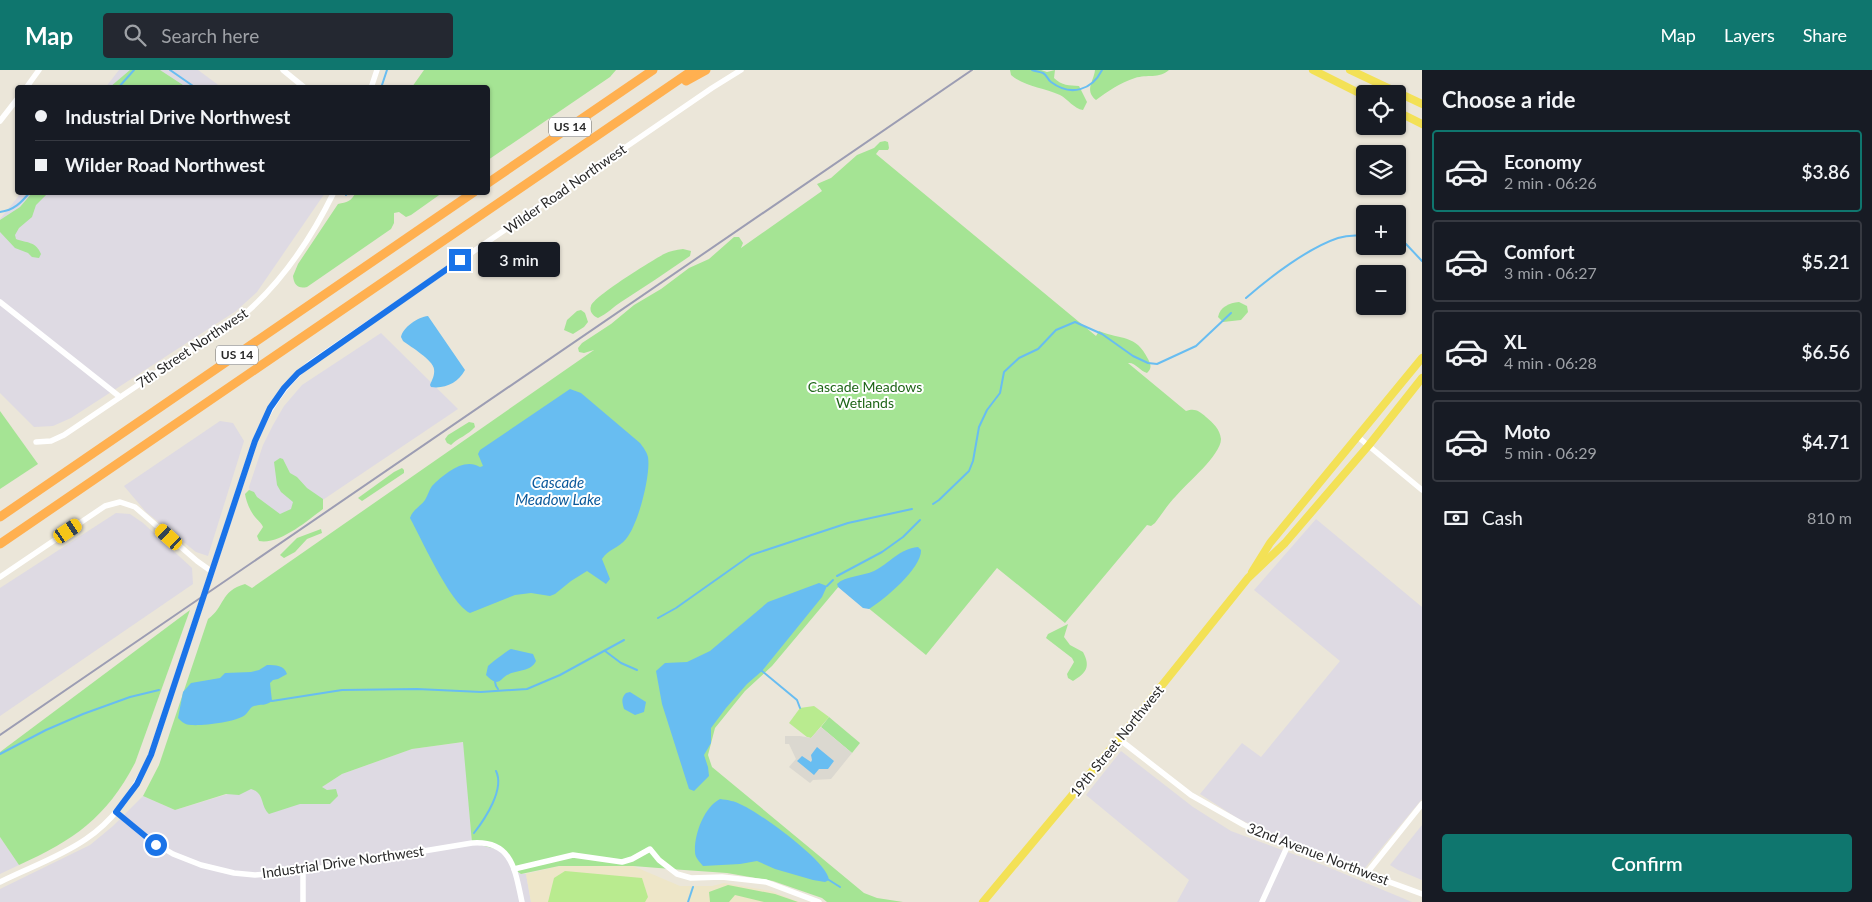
<!DOCTYPE html>
<meta charset="utf-8">
<style>
body{margin:0;font-family:Lato,sans-serif;background:#242831;color:#f1f3f6;height:100vh;display:flex;flex-direction:column;font-size:19px;white-space:nowrap}
*{box-sizing:border-box;margin:0}
p{font-size:16px;color:#9ea1a6}
.icon{flex:none;width:28px;height:28px;fill:none;stroke:currentColor;stroke-width:2;stroke-linecap:round;stroke-linejoin:round}
.map{position:relative;flex:1;overflow:hidden}
.drawer{display:flex;flex-direction:column;background:#171b24;width:450px}
.drawer>*{flex:none}
.top-card{position:absolute;left:15px;top:15px;width:475px;height:110px;border-radius:5px;box-shadow:0 1px 4px #0004;display:grid;align-content:center;height:110px;padding:0 20px;background:#171b24}
.fabs{position:absolute;left:1356px;top:15px;display:grid;gap:10px}
.fabs a{display:grid;place-items:center;width:50px;height:50px;border-radius:5px;background:#171b24;box-shadow:0 1px 4px #0004;font-size:25px}
.end{position:absolute;width:22px;height:22px;margin:-11px;border:6px solid #1a73e8;background:#fff;box-shadow:0 0 0 2px #fff}
.from{border-radius:50%}
.bubble{position:absolute;height:35px;border-radius:5px;background:#171b24;box-shadow:0 1px 4px #0004;font-size:16px;font-weight:600;line-height:35px;text-align:center}
.car{position:absolute;width:15px;height:30px;margin:-15px -8px;border-radius:6px;box-shadow:0 0 4px 1px #0007;background:linear-gradient(#f5c518 24%,#345 0 40%,#f5c518 0 76%,#345 0 86%,#f5c518 0)}
.top-card b{display:flex;align-items:center;gap:18px;height:48px;font-size:19px}
.top-card b+b{border-top:1px solid #363941}
.top-card i{width:12px;height:12px;background:#f1f3f6}
ul{padding:0;list-style:none}
li{display:flex;align-items:center;gap:15px;height:82px;margin:0 10px 8px;padding:0 10px;border:2px solid #363941;border-radius:5px}
li div{flex:1}
li b{display:block;font-size:19px}
li em{font-style:normal;font-weight:600}
li.selected{border-color:#0f766e}
li>.icon{width:45px;height:45px;stroke-width:1.5}
h2{padding:0 20px;font-size:22px;line-height:60px}
.pay{display:flex;align-items:center;gap:12px;height:55px;padding:0 20px;font-size:19px}
.pay p{margin-inline-start:auto}
.primary-button{display:flex;gap:10px;margin-top:auto;padding:10px 20px}
.primary-button a{flex:1;height:58px;border-radius:5px;background:#0f766e;color:#fff;font-size:20px;font-weight:600;line-height:58px;text-align:center}
header{display:flex;align-items:center;gap:30px;box-sizing:border-box;height:70px;padding:0 25px;background:#0f766e;color:#fff}
header strong{font-size:24px}
nav{display:flex;gap:28px;margin-inline-start:auto;font-size:18px}
.search{width:350px;height:45px;background:#242831;display:flex;align-items:center;gap:12px;box-sizing:border-box;padding:0 18px;border-radius:5px;color:#9ea1a6;font-size:19px}
main{display:flex;flex:1;min-height:0}
.map>svg:first-child{display:block}
.industrial{fill:#dedae3}
.education{fill:#eee6c8}
.green{fill:#a5e494}
.pitch{fill:#b9eb8f}
.plaza{fill:#dbd8d0}
.water{fill:#68bdf1}
.lines{fill:none;stroke-linecap:round;stroke-linejoin:round}
.stream{stroke:#68bdf1;stroke-width:2}
.minor{stroke:#fff;stroke-width:5.5}
.major{stroke:#f3e156;stroke-width:8}
.highway{stroke:#ffb050;stroke-width:9}
.rail{stroke:#9c9db3;stroke-width:2}
.route{stroke:#1a73e8;stroke-width:6}
.labels{text-anchor:middle;stroke-width:4;stroke-linejoin:round;paint-order:stroke}
.shield{fill:#fff;stroke:#686868;stroke-width:1}
.shield-label{font-size:12px;font-weight:bold;fill:#282828}
.street-label{font-size:14px;fill:#282828;stroke:#fff}
.park-label{font-size:14px;fill:#1f6618;stroke:#fff}
.water-label{font-size:15px;font-style:italic;fill:#0a589a;stroke:#fff}
</style>
<header>
<strong>Map</strong>
<div class="search"><svg class="icon" aria-label="search" viewBox="0 0 24 24"><circle cx="10" cy="10" r="6"/><path d="M15 15l6 6"/></svg>Search here</div>
<nav><a>Map</a><a>Layers</a><a>Share</a></nav>
</header>
<main>
<div class="map">
<svg width="1422" height="832" viewBox="0 0 1422 832">
<rect width="100%" height="100%" fill="#ebe6d9"/>
<!-- industrial -->
<g class="industrial">
<path d="M 119,0 L 198,0 L 221,17 L 105,18 Z"/>
<path d="M 21,123 L 325,123 L 257,222 L 236,241 L 71,348 L 53,356 L 34,357 L 0,323 L 0,149 Z"/>
<path d="M 381,263 L 458,339 L 278,460 L 251,428 L 249,417 L 263,375 L 273,355 L 284,336 L 302,315 Z"/>
<path d="M 220,351 L 233,353 L 244,371 L 208,486 L 196,482 L 146,442 L 124,416 Z"/>
<path d="M 116,443 L 130,444 L 143,453 L 192,498 L 193,514 L 0,646 L 0,518 Z"/>
<path d="M 1316,449 L 1422,537 L 1422,729 L 1364,799 L 1271,764 L 1237,748 L 1200,724 L 1242,673 L 1261,687 L 1340,591 L 1254,520 Z"/>
<path d="M 464,672 L 472,773 L 495,776 L 521,804 L 526,804 L 531,832 L 0,832 L 0,819 L 90,775 L 113,756 L 143,726 L 175,740 L 251,717 L 303,729 L 342,704 L 412,679 Z"/>
<path d="M 1121,681 L 1193,737 L 1231,761 L 1323,795 L 1412,832 L 1177,832 L 1189,810 L 1086,725 Z"/>
<path d="M 1422,755 L 1422,810 L 1398,800 L 1390,795 Z"/>
<path d="M 0,767 L 19,795 L 0,804 Z"/>
</g>
<!-- education -->
<path class="education" d="M 559,796 L 633,796 L 680,816 L 712,816 L 724,813 L 771,821 L 799,832 L 531,832 L 526,804 Z"/>
<!-- green -->
<g class="green">
<path d="M 130,0 L 160,0 L 186,17 L 110,17 Z"/>
<path d="M 424,0 L 616,0 L 610,7 L 488,90 L 488,18 L 412,17 Z"/>
<path d="M 1010,0 L 1041,0 L 1047,2 L 1055,0 L 1054,8 C 1062,16 1069,15 1079,16 L 1087,32 L 1083,40 C 1074,39 1068,29 1060,25 C 1043,17 1025,17 1011,5 Z"/>
<path d="M 1095,0 L 1169,0 C 1159,9 1147,4 1135,8 C 1120,13 1108,21 1096,30 C 1084,20 1094,11 1095,0 Z"/>
<path d="M 885,71 L 888,72 L 889,78 L 888,80 L 879,80 L 876,84 L 1096,266 L 1099,261 C 1121,270 1136,264 1148,289 C 1151,295 1152,298 1147,303 C 1140,301 1135,292 1128,293 L 1186,341 C 1195,338 1199,341 1206,347 C 1213,353 1220,359 1221,369 C 1221,385 1187,413 1176,426 C 1168,434 1162,444 1155,453 L 1151,456 L 1147,455 L 1065,553 L 997,498 L 926,585 L 840,515 L 772,596 L 745,621 L 715,658 L 708,685 L 712,697 L 864,823 L 877,828 L 903,832 L 827,832 L 822,828 L 773,811 L 727,803 L 684,800 L 633,796 L 559,796 L 521,804 L 514,799 L 504,781 L 472,773 L 463,672 L 412,679 L 342,704 L 322,717 L 327,720 L 336,719 L 338,726 L 330,734 L 300,734 L 269,744 C 260,736 265,723 251,719 L 239,725 L 226,724 L 175,740 L 143,726 L 159,695 L 208,549 C 225,537 220,521 245,514 L 252,518 L 594,280 L 584,283 L 579,282 L 578,278 L 582,273 L 611,254 L 634,235 L 661,219 L 689,198 L 709,189 L 734,167 L 739,167 L 743,173 L 741,178 L 822,121 L 817,114 L 831,108 L 857,85 L 874,78 L 880,72 Z"/>
<path d="M 356,122 L 442,123 L 411,145 L 406,147 L 399,142 L 394,143 L 394,153 L 391,159 L 307,217 C 298,219 294,215 293,206 L 298,194 L 338,134 C 347,132 351,132 356,122 Z"/>
<path d="M 32,123 L 48,123 L 36,135 L 32,147 L 19,158 L 15,165 L 16,169 C 26,173 36,171 41,184 L 39,188 L 32,187 L 28,183 L 15,178 L 0,162 L 0,150 L 20,137 Z"/>
<path d="M 683,179 L 691,181 L 690,186 C 667,202 644,217 621,232 C 613,237 607,244 598,248 C 593,246 589,241 591,236 C 594,226 653,190 664,184 C 670,181 676,180 683,179 Z"/>
<path d="M 1239,232 L 1247,236 L 1248,242 L 1241,250 L 1223,252 L 1218,247 C 1220,237 1229,233 1239,232 Z"/>
<path d="M 581,240 L 585,243 L 588,252 L 584,257 L 573,264 L 564,260 L 567,250 L 577,241 Z"/>
<path d="M 0,341 L 38,394 L 0,419 Z"/>
<path d="M 469,352 L 474,353 L 475,357 C 468,365 458,368 451,375 L 447,373 L 445,369 L 448,365 Z"/>
<path d="M 280,388 L 283,389 L 290,403 L 297,407 L 307,418 L 323,429 L 323,439 C 307,451 279,475 259,471 L 257,466 L 263,457 C 261,452 258,451 255,447 C 250,441 246,431 245,424 L 249,420 L 254,422 L 257,427 L 280,444 L 291,439 L 293,432 L 281,422 L 277,415 L 274,392 Z"/>
<path d="M 402,398 L 404,400 L 404,403 L 362,431 L 358,428 L 394,402 Z"/>
<path d="M 321,459 L 322,463 L 307,469 L 295,482 L 284,488 L 280,485 L 297,468 Z"/>
<path d="M 190,540 L 135,693 C 106,748 74,770 19,795 L 0,767 L 0,682 Z"/>
<path d="M 1068,554 L 1064,567 L 1070,575 L 1083,582 C 1091,597 1086,603 1073,611 L 1068,608 L 1067,604 L 1074,592 L 1072,588 L 1046,568 L 1048,564 Z"/>
<path d="M 829,647 L 860,673 L 852,683 L 821,657 Z"/>
<path d="M 728,815 L 775,824 L 798,832 L 764,832 L 735,825 L 729,832 L 710,832 L 709,822 Z"/>
</g>
<!-- pitch -->
<g class="pitch">
<path d="M 814,636 L 829,647 L 811,668 L 807,667 L 789,653 L 800,638 Z"/>
<path d="M 565,801 L 642,808 L 648,827 L 645,832 L 548,832 L 554,808 Z"/>
</g>
<!-- plaza -->
<path class="plaza" d="M 821,657 L 852,683 L 831,709 L 813,710 L 810,713 L 789,697 L 796,689 L 789,674 L 785,674 L 785,666 L 800,666 L 811,668 Z"/>
<!-- water -->
<g class="water">
<path d="M 428,246 L 465,300 C 458,313 445,319 431,317 L 430,315 C 432,310 435,305 434,299 C 433,290 411,277 403,271 L 401,267 C 403,257 418,247 428,246 Z"/>
<path d="M 570,319 L 581,323 L 640,373 C 643,377 647,382 648,387 C 651,405 638,455 626,469 C 619,478 608,479 602,489 L 610,509 L 606,514 L 587,501 L 571,511 L 555,524 L 550,526 L 531,523 L 515,525 L 470,543 C 450,533 422,470 410,448 C 413,439 420,437 425,430 C 428,425 429,420 432,416 C 444,404 464,387 480,397 L 483,396 L 478,384 L 480,380 Z"/>
<path d="M 918,477 L 921,480 C 922,498 884,530 869,539 L 863,538 L 838,517 L 837,514 C 845,506 863,506 874,501 C 890,493 899,479 918,477 Z"/>
<path d="M 819,513 L 827,516 L 822,527 L 762,601 L 747,614 L 726,638 L 711,658 L 711,673 L 704,685 L 708,697 L 709,706 L 694,721 L 689,719 L 662,634 L 656,601 L 665,593 L 687,592 L 710,581 L 768,532 Z"/>
<path d="M 511,579 L 533,584 L 536,591 C 531,602 516,600 507,605 C 503,607 501,612 496,612 C 492,611 489,608 486,605 L 488,596 C 491,593 508,580 511,579 Z"/>
<path d="M 267,595 C 276,595 284,595 287,604 L 278,609 L 273,610 L 270,613 L 272,631 C 266,636 261,634 254,636 C 249,638 249,642 245,645 C 236,652 203,656 191,655 C 185,655 182,652 178,648 L 183,622 L 191,613 L 220,608 L 225,603 L 251,602 L 259,600 Z"/>
<path d="M 630,622 L 646,632 L 644,642 L 635,645 L 624,639 C 622,632 621,628 626,623 Z"/>
<path d="M 817,677 L 834,691 L 828,699 L 819,699 L 814,705 L 797,691 L 802,686 L 811,692 L 812,690 L 811,685 Z"/>
<path d="M 720,729 C 728,730 735,731 742,735 C 760,743 828,792 829,810 L 825,812 L 813,810 L 775,799 L 757,791 L 740,794 L 703,796 C 700,792 695,788 695,782 C 694,765 704,737 720,729 Z"/>
</g>
<g class="lines">
<!-- stream -->
<g class="stream">
<path d="M 170,0 L 196,18"/>
<path d="M 1032,0 C 1035,1 1040,2 1043,3 C 1047,5 1048,10 1051,12 C 1071,27 1092,20 1102,0"/>
<path d="M 118,18 L 134,0"/>
<path d="M 381,18 L 387,0"/>
<path d="M 346,125 L 348,122"/>
<path d="M 0,142 C 14,140 21,133 30,122"/>
<path d="M 1398,171 L 1406,174 L 1422,191"/>
<path d="M 1246,228 C 1270,207 1308,178 1338,168 C 1347,165 1356,165 1365,166"/>
<path d="M 933,434 L 939,430 L 969,401 L 973,391 L 979,357 L 987,340 L 1000,323 L 1004,302 L 1019,288 L 1038,279 L 1056,260 L 1075,252 L 1102,264 L 1133,286 L 1148,293 L 1157,294 L 1196,276 L 1231,243"/>
<path d="M 837,506 L 882,482 L 903,467 L 920,450"/>
<path d="M 827,516 L 833,510"/>
<path d="M 658,548 L 676,538 L 751,485 L 848,453 L 912,439"/>
<path d="M 605,581 L 621,593 L 637,600"/>
<path d="M 762,601 L 797,630 L 800,638"/>
<path d="M 495,612 L 496,616 L 498,619"/>
<path d="M 272,631 L 342,620 L 417,619 L 481,622 L 527,619 L 560,605 L 624,570"/>
<path d="M 0,684 L 46,660 L 83,644 L 130,627 L 159,620"/>
<path d="M 474,763 C 485,749 505,719 496,701"/>
<path d="M 829,810 L 840,817"/>
<path d="M 688,832 L 693,817"/>
</g>
<!-- minor -->
<g class="minor">
<path d="M 283,0 L 305,18"/>
<path d="M 26,18 L 39,0"/>
<path d="M 371,18 L 377,0"/>
<path d="M 0,51 L 18,28"/>
<path d="M 0,232 L 120,327"/>
<path d="M 1358,367 L 1422,420"/>
<path d="M 36,372 L 51,371 L 64,365 L 248,241 C 284,209 313,165 334,122"/>
<path d="M 0,507 L 105,436 L 120,432 L 135,437 L 197,491 L 211,501"/>
<path d="M 1119,669 L 1191,725 L 1244,755 L 1288,775 L 1422,824"/>
<path d="M 116,742 L 148,769 L 173,784 L 201,795 L 234,803 L 255,805 L 303,801 L 472,773 C 513,770 515,801 522,832"/>
<path d="M 514,799 L 573,785 L 622,792 L 632,789 L 650,779 L 659,790 L 677,804 L 691,808 L 722,807 L 766,812 L 819,832"/>
<path d="M 1366,804 L 1422,734"/>
<path d="M 0,812 C 28,798 60,787 86,769 C 116,749 136,718 151,685 L 255,371 C 268,340 283,316 309,294 L 712,18 L 741,0"/>
<path d="M 303,832 L 303,801"/>
<path d="M 1262,832 L 1288,775"/>
</g>
<!-- major -->
<g class="major">
<path d="M 1313,0 L 1365,26"/>
<path d="M 1350,0 L 1422,34"/>
<path d="M 1398,42 L 1422,54"/>
<path d="M 1252,502 L 1270,473 L 1422,288"/>
<path d="M 983,832 L 1119,669 L 1248,508 L 1285,473 L 1369,375 L 1422,308"/>
</g>
<!-- highway -->
<g class="highway">
<path d="M 686,11 L 706,0"/>
<path d="M 488,113 L 653,0"/>
<path d="M 0,447 L 474,122"/>
<path d="M 0,474 L 693,0"/>
</g>
<!-- rail -->
<path class="rail" d="M 0,665 L 972,0"/>
</g>
<g class="lines">
<!-- route -->
<path class="route" d="M 156,775 L 116,742 L 137,714 L 151,685 L 255,371 L 270,338 L 284,318 L 298,303 L 460,190"/>
</g>
<g class="labels">
<!-- shield labels -->
<g class="shield">
<rect x="549" y="47.5" width="42" height="19" rx="4"/>
<rect x="216" y="275.5" width="42" height="19" rx="4"/>
</g>
<g class="shield-label">
<text x="570" y="61">US 14</text>
<text x="237" y="289">US 14</text>
</g>
<!-- street labels -->
<g class="street-label">
<text transform="translate(565 119) rotate(-35)" y="5">Wilder Road Northwest</text>
<text transform="translate(192 278) rotate(-34)" y="5">7th Street Northwest</text>
<text transform="translate(1117 671) rotate(-51)" y="5">19th Street Northwest</text>
<text transform="translate(1318 784) rotate(21)" y="5">32nd Avenue Northwest</text>
<text transform="translate(343 792) rotate(-8)" y="5">Industrial Drive Northwest</text>
</g>
<!-- park labels -->
<g class="park-label">
<text x="865" y="322">Cascade Meadows<tspan x="865" dy="16">Wetlands</tspan></text>
</g>
<!-- water labels -->
<g class="water-label">
<text x="558" y="418">Cascade<tspan x="558" dy="17">Meadow Lake</tspan></text>
</g>
</g>
</svg>
<div class="fabs">
<a><svg class="icon" aria-label="locate" viewBox="0 0 24 24"><circle cx="12" cy="12" r="6"/><path d="M12 2v4M12 18v4M2 12h4M18 12h4"/></svg></a>
<a><svg class="icon" aria-label="layers" viewBox="0 0 24 24"><path d="M12 4l9 5-9 5-9-5zM3 14l9 5 9-5"/></svg></a>
<a>+</a>
<a>−</a>
</div>
<i class="end from" style="left:156px;top:775px"></i>
<i class="end" style="left:460px;top:190px"></i>
<div class="bubble" style="left:478px;top:172px;width:82px">3 min</div>
<i class="car" style="left:68px;top:461px;rotate:56deg"></i>
<i class="car" style="left:169px;top:467px;rotate:312deg"></i>
<div class="top-card">
<b><i class="from"></i>Industrial Drive Northwest</b>
<b><i></i>Wilder Road Northwest</b>
</div>
</div>
<section class="drawer">
<h2>Choose a ride</h2>
<ul>
<li class="selected"><svg class="icon" aria-label="car" viewBox="0 0 24 24"><path d="M5 17H2v-5l4-1 3-4h7l3 4 3 1v5h-3M9 17h6M6 11h13"/><circle cx="7" cy="17" r="2"/><circle cx="17" cy="17" r="2"/></svg><div><b>Economy</b><p>2 min · 06:26</p></div><em>$3.86</em></li>
<li><svg class="icon" aria-label="car" viewBox="0 0 24 24"><path d="M5 17H2v-5l4-1 3-4h7l3 4 3 1v5h-3M9 17h6M6 11h13"/><circle cx="7" cy="17" r="2"/><circle cx="17" cy="17" r="2"/></svg><div><b>Comfort</b><p>3 min · 06:27</p></div><em>$5.21</em></li>
<li><svg class="icon" aria-label="car" viewBox="0 0 24 24"><path d="M5 17H2v-5l4-1 3-4h7l3 4 3 1v5h-3M9 17h6M6 11h13"/><circle cx="7" cy="17" r="2"/><circle cx="17" cy="17" r="2"/></svg><div><b>XL</b><p>4 min · 06:28</p></div><em>$6.56</em></li>
<li><svg class="icon" aria-label="car" viewBox="0 0 24 24"><path d="M5 17H2v-5l4-1 3-4h7l3 4 3 1v5h-3M9 17h6M6 11h13"/><circle cx="7" cy="17" r="2"/><circle cx="17" cy="17" r="2"/></svg><div><b>Moto</b><p>5 min · 06:29</p></div><em>$4.71</em></li>
</ul>
<div class="pay"><svg class="icon" aria-label="cash" viewBox="0 0 24 24"><path d="M3 7h18v10H3z"/><circle cx="12" cy="12" r="2"/></svg>Cash<p>810 m</p></div>
<div class="primary-button"><a>Confirm</a></div>
</section>
</main>
